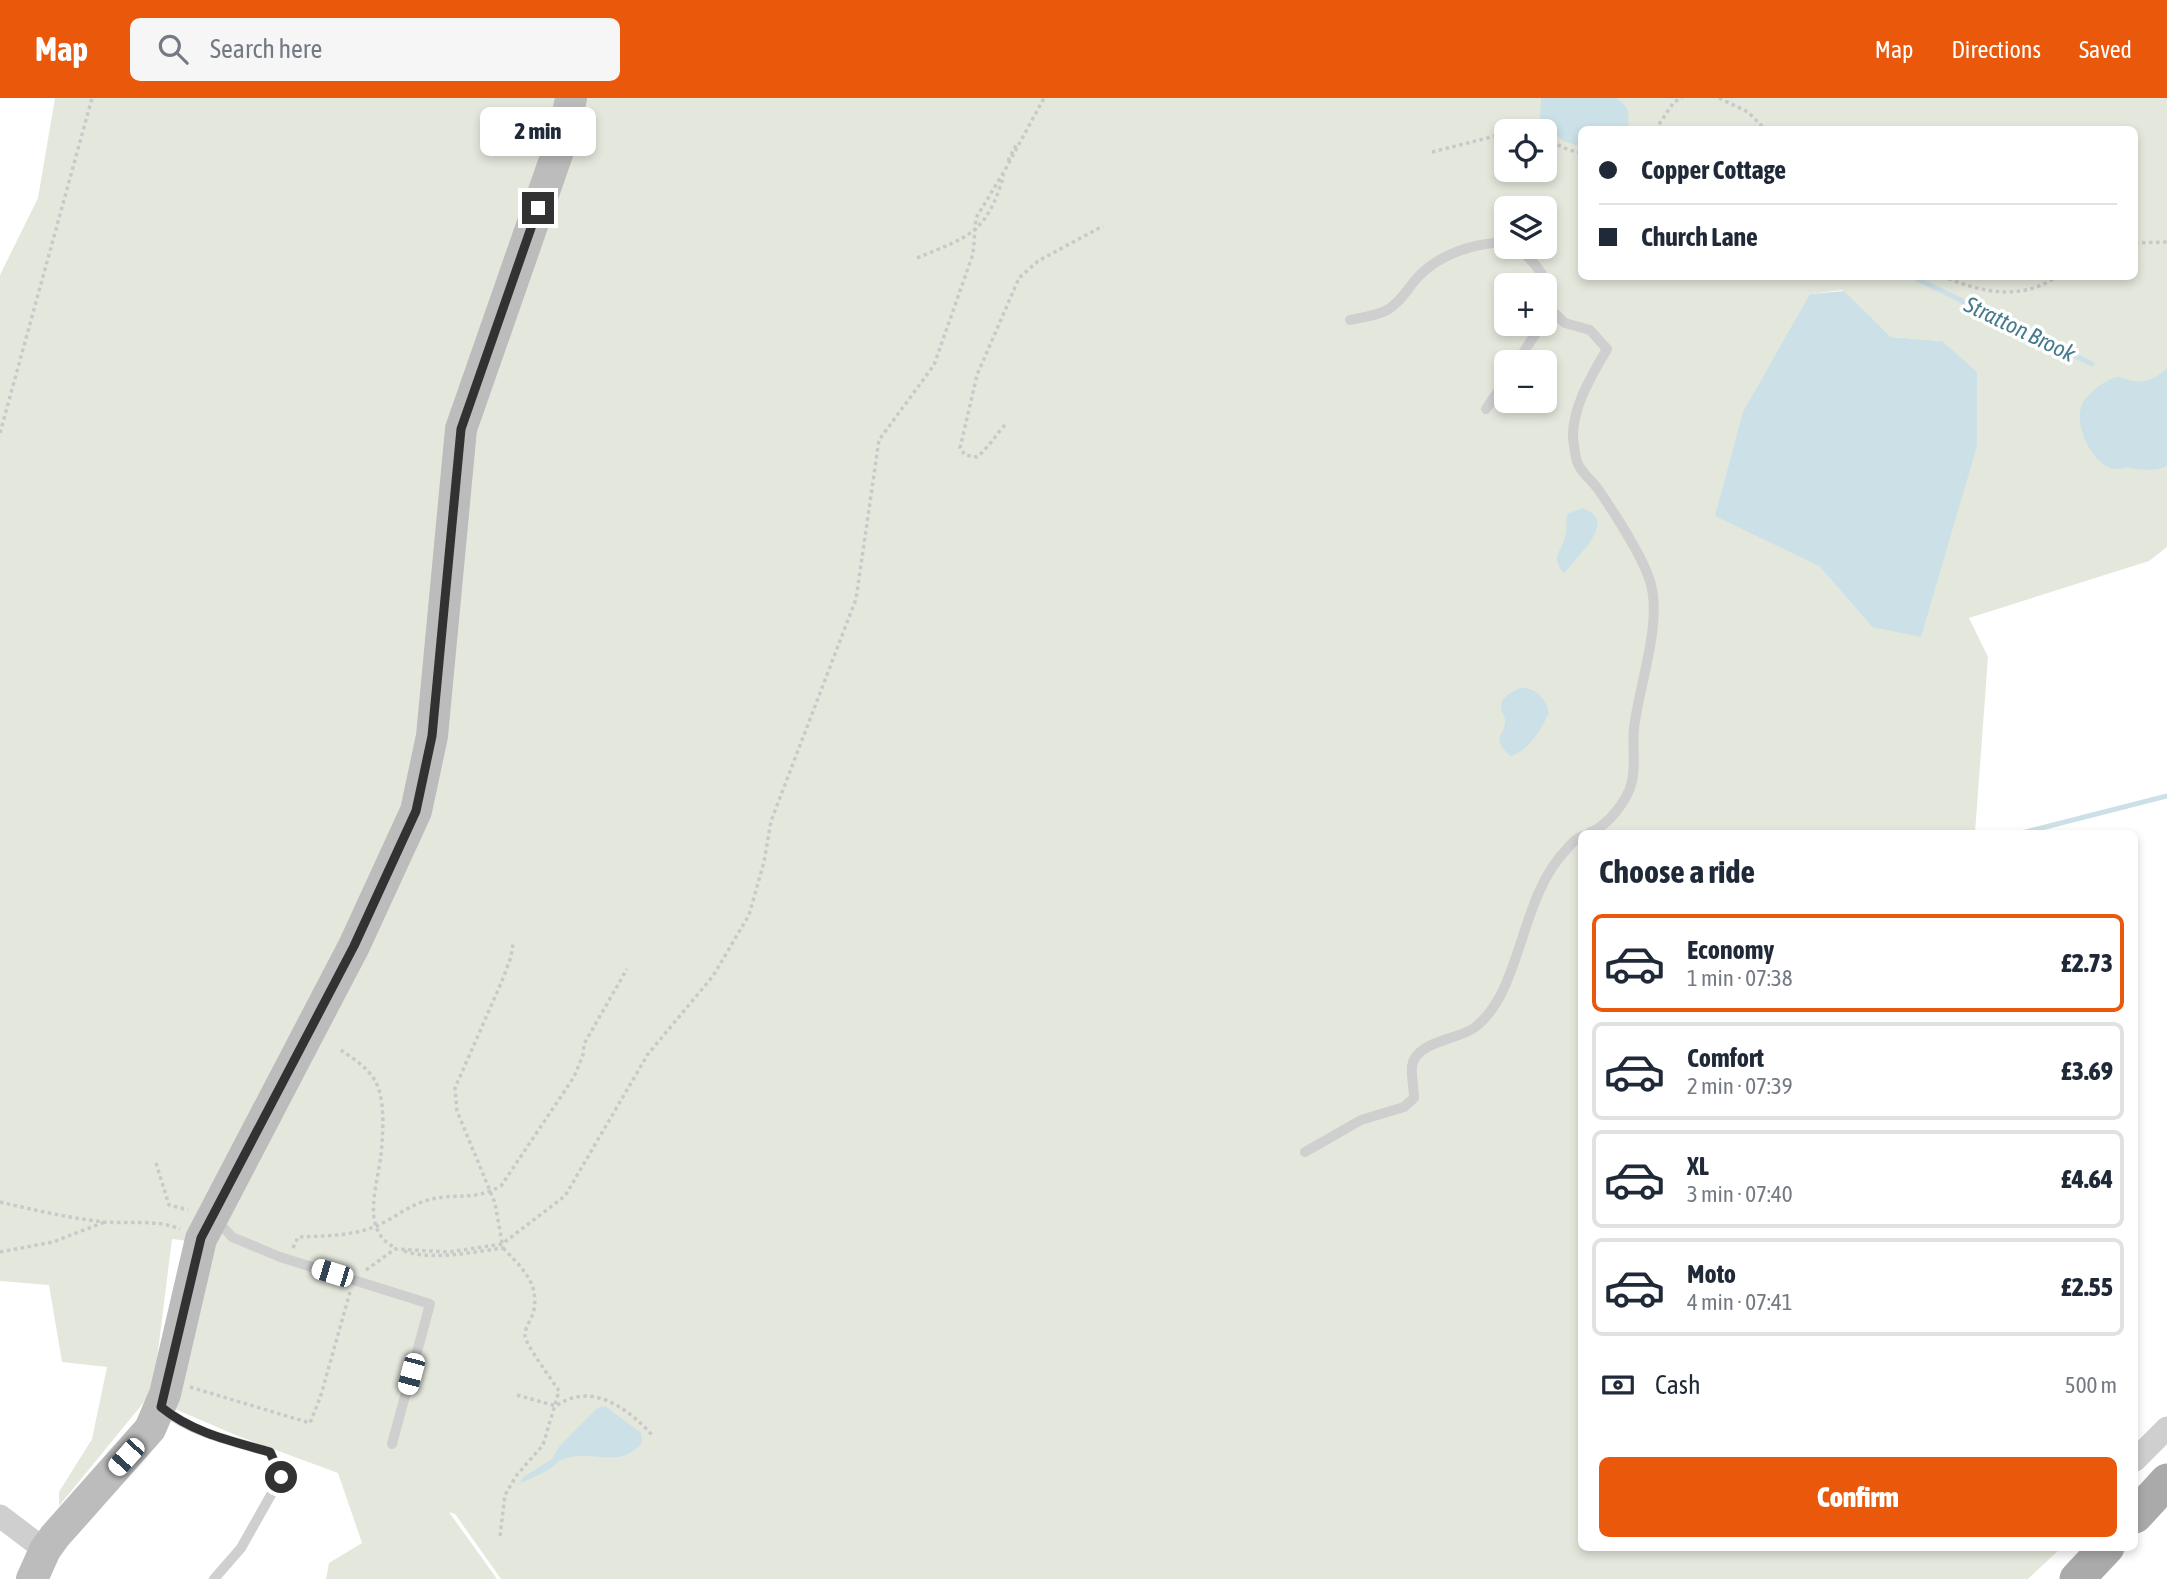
<!DOCTYPE html>
<meta charset="utf-8">
<style>
body{margin:0;font-family:"Asap Condensed",sans-serif;background:#f6f6f7;color:#1f2937;height:100vh;display:flex;flex-direction:column;font-size:26px;white-space:nowrap}
*{box-sizing:border-box;margin:0}
p{font-size:23px;color:#747a83}
.icon{flex:none;width:38px;height:38px;fill:none;stroke:currentColor;stroke-width:2;stroke-linecap:round;stroke-linejoin:round}
.map{position:relative;flex:1;overflow:hidden}
.panel{position:absolute;left:1578px;top:732px;width:560px;height:721px;display:flex;flex-direction:column;background:#fff;border-radius:10px;box-shadow:0 4px 10px #0003}
.panel>*{flex:none}
.banner{position:absolute;left:1578px;top:28px;width:560px;height:154px;border-radius:10px;box-shadow:0 4px 10px #0003;display:grid;align-content:center;height:154px;padding:0 21px;background:#fff}
.controls{position:absolute;left:1494px;top:21px;display:grid;gap:14px}
.controls a{display:grid;place-items:center;width:63px;height:63px;border-radius:10px;background:#fff;box-shadow:0 4px 10px #0003;font-size:35px}
.end{position:absolute;width:32px;height:32px;margin:-16px;border:9px solid #323232;background:#fff;box-shadow:0 0 0 4px #fff}
.from{border-radius:50%}
.bubble{position:absolute;height:49px;border-radius:10px;background:#fff;box-shadow:0 4px 10px #0003;font-size:23px;font-weight:800;line-height:49px;text-align:center}
.car{position:absolute;width:21px;height:42px;margin:-21px -10px;border-radius:9px;box-shadow:0 0 5px 2px #0007;background:linear-gradient(#fff 24%,#345 0 40%,#fff 0 76%,#345 0 86%,#fff 0)}
.banner b{display:flex;align-items:center;gap:24px;height:66px;font-size:26px}
.banner b+b{border-top:2px solid #e0e1e3}
.banner i{width:18px;height:18px;background:#1f2937}
ul{padding:0;list-style:none}
li{display:flex;align-items:center;gap:21px;height:98px;margin:0 14px 10px;padding:0 7px;border:4px solid #e0e1e3;border-radius:10px}
li div{flex:1}
li b{display:block;font-size:26px}
li em{font-style:normal;font-weight:800}
li.on{border-color:#ea580c}
li>.icon{width:63px;height:63px;stroke-width:1.5}
h2{padding:0 21px;font-size:32px;line-height:84px}
.pay{display:flex;align-items:center;gap:18px;height:77px;padding:0 21px;font-size:26px}
.pay p{margin-inline-start:auto}
.cta{display:flex;gap:14px;margin-top:auto;padding:14px 21px}
.cta a{flex:1;height:80px;border-radius:10px;background:#ea580c;color:#fff;font-size:28px;font-weight:800;line-height:80px;text-align:center}
header{display:flex;align-items:center;gap:42px;box-sizing:border-box;height:98px;padding:0 35px;background:#ea580c;color:#fff}
header strong{font-size:33px}
nav{display:flex;gap:38px;margin-inline-start:auto;font-size:24px}
.search{width:490px;height:63px;background:#f6f6f7;display:flex;align-items:center;gap:18px;box-sizing:border-box;padding:0 24px;border-radius:10px;color:#747a83;font-size:26px}
.map>svg:first-child{display:block}
.green{fill:#e4e8dc;fill-rule:evenodd}
.water{fill:#cbe0e7}
.lines{fill:none;stroke-linecap:round;stroke-linejoin:round}
.stream{stroke:#cbe0e7;stroke-width:5}
.path{stroke:#c9c9c9;stroke-width:3.5;stroke-dasharray:3.5 3.5;stroke-linecap:butt}
.lane{stroke:#cfcfcf;stroke-width:10}
.street{stroke:#cfcfcf;stroke-width:23}
.secondary{stroke:#bcbcbc;stroke-width:32}
.primary{stroke:#aaa;stroke-width:35}
.route{stroke:#323232;stroke-width:9}
.labels{text-anchor:middle;stroke-width:7;stroke-linejoin:round;paint-order:stroke}
.water-label{font-size:23px;font-style:italic;fill:#467b8e;stroke:#fff}
</style>
<header>
<strong>Map</strong>
<div class="search"><svg class="icon" aria-label="search" viewBox="0 0 24 24"><circle cx="10" cy="10" r="6"/><path d="M15 15l6 6"/></svg>Search here</div>
<nav><a>Map</a><a>Directions</a><a>Saved</a></nav>
</header>
<div class="map">
<svg width="2167" height="1481" viewBox="0 0 2167 1481">
<rect width="100%" height="100%" fill="#fff"/>
<!-- green -->
<path class="green" d="M 55,0 L 2167,0 L 2167,449 L 2149,463 L 1969,520 L 1988,559 L 1975,735 L 1582,735 L 1582,1449 L 2062,1449 L 2028,1481 L 501,1481 L 455,1416 L 449,1414 L 497,1481 L 326,1481 L 329,1465 L 362,1445 L 338,1375 L 238,1338 L 168,1308 L 188,1143 L 172,1141 L 153,1293 L 59,1408 L 59,1394 L 92,1341 L 107,1269 L 62,1264 L 49,1187 L 0,1183 L 0,177 L 38,100 ZM 1582,32 L 2135,32 L 2135,178 L 1582,178 ZM 1507,33 L 1545,33 L 1545,72 L 1507,72 ZM 1507,110 L 1545,110 L 1545,149 L 1507,149 ZM 1507,187 L 1545,187 L 1545,226 L 1507,226 ZM 1842,192 L 1891,239 L 1942,243 L 1872,529 L 1819,468 L 1810,196 ZM 1507,264 L 1545,264 L 1545,303 L 1507,303 Z"/>
<!-- water -->
<g class="water">
<path d="M 1541,0 L 1616,0 C 1632,11 1627,12 1629,30 L 1632,31 L 1582,32 L 1582,49 L 1566,44 L 1543,29 L 1540,21 Z"/>
<path d="M 1844,193 L 1891,239 L 1942,243 L 1977,274 L 1977,348 L 1921,539 L 1872,529 L 1819,468 L 1715,418 L 1743,314 L 1810,196 Z"/>
<path d="M 2167,270 L 2167,368 C 2154,374 2144,372 2130,370 C 2125,369 2119,372 2114,371 C 2090,366 2069,319 2086,300 C 2093,292 2106,281 2117,279 C 2122,279 2128,282 2133,283 C 2145,285 2159,279 2167,270 Z"/>
<path d="M 1582,410 C 1621,423 1575,459 1564,476 C 1550,456 1560,458 1565,439 C 1567,432 1566,423 1567,416 Z"/>
<path d="M 1520,590 C 1536,589 1546,600 1549,615 C 1542,630 1528,654 1510,658 C 1489,637 1506,640 1505,621 C 1504,617 1501,614 1501,610 C 1500,599 1512,594 1520,590 Z"/>
<path d="M 605,1308 L 641,1335 L 642,1345 C 617,1373 594,1350 564,1361 C 559,1362 555,1367 551,1370 C 547,1373 526,1383 521,1385 L 522,1380 L 552,1361 L 559,1349 L 597,1310 Z"/>
</g>
<g class="lines">
<!-- stream -->
<g class="stream">
<path d="M 1911,178 L 2092,266"/>
<path d="M 2022,735 L 2167,698"/>
</g>
<!-- path -->
<g class="path">
<path d="M 1719,0 L 1748,14 L 1766,32"/>
<path d="M 1655,32 L 1674,4 L 1682,0"/>
<path d="M 1545,41 L 1569,52 L 1582,55"/>
<path d="M 1432,54 L 1507,35"/>
<path d="M 1008,63 L 1017,45"/>
<path d="M 2135,145 L 2167,144"/>
<path d="M 917,160 C 970,138 986,136 1004,77"/>
<path d="M 1942,178 C 1980,194 2021,204 2057,178"/>
<path d="M 1005,327 C 995,338 988,350 977,359 L 965,357 L 960,350 L 977,277 L 1019,180 L 1038,163 L 1103,128"/>
<path d="M 0,335 L 92,0"/>
<path d="M 341,952 C 352,960 366,968 374,981 C 386,1000 383,1035 381,1056 C 378,1087 359,1133 396,1150"/>
<path d="M 156,1065 L 169,1107 L 188,1112"/>
<path d="M 0,1104 C 34,1112 69,1120 104,1124 C 129,1126 157,1121 180,1131"/>
<path d="M 293,1150 L 298,1139 C 323,1138 350,1138 374,1129 C 394,1121 411,1105 432,1101 C 460,1095 473,1103 501,1088 L 574,979 L 583,957 L 584,946 L 627,871"/>
<path d="M 404,1153 C 434,1163 472,1154 503,1150 L 495,1105 L 457,1013 L 455,990 L 502,883 L 511,859 L 513,846"/>
<path d="M 0,1154 L 53,1144 L 105,1124"/>
<path d="M 366,1172 L 395,1151 L 449,1154 L 502,1146 L 565,1098 L 648,956 L 713,878 L 749,817 L 764,764 L 771,723 L 856,501 L 879,342 L 934,267 L 973,156 L 976,120 L 1005,72 L 1044,0"/>
<path d="M 190,1289 L 310,1325 L 321,1297 L 350,1194"/>
<path d="M 517,1297 L 556,1308 C 591,1283 628,1310 653,1338"/>
<path d="M 500,1438 L 505,1397 L 516,1378 L 543,1347 L 559,1293 C 553,1283 524,1245 525,1237 C 525,1228 533,1220 534,1211 C 539,1184 520,1168 503,1150"/>
</g>
<!-- lane -->
<g class="lane">
<path d="M 1518,149 C 1537,167 1563,194 1545,221"/>
<path d="M 1551,212 L 1565,225 L 1590,232 L 1607,251 C 1592,277 1572,309 1573,340 C 1574,347 1575,360 1578,366 C 1582,375 1592,383 1598,391 C 1615,416 1641,455 1650,483 C 1663,524 1639,587 1634,630 C 1632,648 1636,666 1632,683 C 1628,702 1608,728 1589,735"/>
<path d="M 1350,222 C 1363,219 1376,218 1387,212 C 1401,204 1407,191 1417,180 C 1440,155 1475,145 1507,144"/>
<path d="M 1517,264 L 1542,226"/>
<path d="M 1486,311 L 1507,280"/>
<path d="M 1305,1054 L 1361,1022 L 1404,1009 L 1414,1000 C 1414,990 1411,978 1412,968 C 1416,943 1457,942 1474,930 C 1522,895 1519,800 1566,752 C 1571,746 1575,741 1582,738"/>
<path d="M 215,1120 L 232,1139 L 280,1159 L 430,1206 L 392,1346"/>
<path d="M 163,1311 C 194,1336 232,1343 270,1354 L 281,1379 L 241,1450 L 214,1481"/>
</g>
<!-- street -->
<g class="street">
<path d="M 2135,1362 L 2167,1330"/>
<path d="M 0,1418 L 45,1452"/>
</g>
<!-- secondary -->
<path class="secondary" d="M 32,1481 L 45,1452 L 55,1438 L 150,1331 L 165,1296 L 201,1141 L 354,848 L 416,713 L 432,638 L 461,331 L 564,36 L 571,0"/>
<!-- primary -->
<g class="primary">
<path d="M 2135,1418 L 2167,1383"/>
<path d="M 2077,1481 L 2107,1449"/>
</g>
</g>
<g class="lines">
<!-- route -->
<path class="route" d="M 281,1379 L 270,1354 C 231,1343 193,1335 161,1309 L 201,1140 L 354,848 L 416,713 L 432,638 L 461,331 L 538,110"/>
</g>
<g class="labels">
<!-- water labels -->
<g class="water-label">
<text transform="translate(2020 231) rotate(26)" y="8">Stratton Brook</text>
</g>
</g>
</svg>
<div class="controls">
<a><svg class="icon" aria-label="locate" viewBox="0 0 24 24"><circle cx="12" cy="12" r="6"/><path d="M12 2v4M12 18v4M2 12h4M18 12h4"/></svg></a>
<a><svg class="icon" aria-label="layers" viewBox="0 0 24 24"><path d="M12 4l9 5-9 5-9-5zM3 14l9 5 9-5"/></svg></a>
<a>+</a>
<a>−</a>
</div>
<i class="end from" style="left:281px;top:1379px"></i>
<i class="end" style="left:538px;top:110px"></i>
<div class="bubble" style="left:480px;top:9px;width:116px">2 min</div>
<i class="car" style="left:332px;top:1175px;rotate:287deg"></i>
<i class="car" style="left:411px;top:1276px;rotate:195deg"></i>
<i class="car" style="left:126px;top:1359px;rotate:222deg"></i>
<div class="banner">
<b><i class="from"></i>Copper Cottage</b>
<b><i></i>Church Lane</b>
</div>
<section class="panel">
<h2>Choose a ride</h2>
<ul>
<li class="on"><svg class="icon" aria-label="car" viewBox="0 0 24 24"><path d="M5 17H2v-5l4-1 3-4h7l3 4 3 1v5h-3M9 17h6M6 11h13"/><circle cx="7" cy="17" r="2"/><circle cx="17" cy="17" r="2"/></svg><div><b>Economy</b><p>1 min · 07:38</p></div><em>£2.73</em></li>
<li><svg class="icon" aria-label="car" viewBox="0 0 24 24"><path d="M5 17H2v-5l4-1 3-4h7l3 4 3 1v5h-3M9 17h6M6 11h13"/><circle cx="7" cy="17" r="2"/><circle cx="17" cy="17" r="2"/></svg><div><b>Comfort</b><p>2 min · 07:39</p></div><em>£3.69</em></li>
<li><svg class="icon" aria-label="car" viewBox="0 0 24 24"><path d="M5 17H2v-5l4-1 3-4h7l3 4 3 1v5h-3M9 17h6M6 11h13"/><circle cx="7" cy="17" r="2"/><circle cx="17" cy="17" r="2"/></svg><div><b>XL</b><p>3 min · 07:40</p></div><em>£4.64</em></li>
<li><svg class="icon" aria-label="car" viewBox="0 0 24 24"><path d="M5 17H2v-5l4-1 3-4h7l3 4 3 1v5h-3M9 17h6M6 11h13"/><circle cx="7" cy="17" r="2"/><circle cx="17" cy="17" r="2"/></svg><div><b>Moto</b><p>4 min · 07:41</p></div><em>£2.55</em></li>
</ul>
<div class="pay"><svg class="icon" aria-label="cash" viewBox="0 0 24 24"><path d="M3 7h18v10H3z"/><circle cx="12" cy="12" r="2"/></svg>Cash<p>500 m</p></div>
<div class="cta"><a>Confirm</a></div>
</section>
</div>
